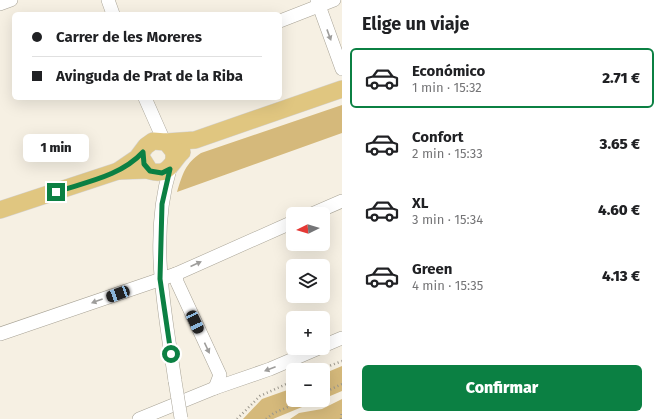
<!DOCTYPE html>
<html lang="es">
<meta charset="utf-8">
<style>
body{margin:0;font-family:"Fira Sans",sans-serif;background:#f6f6f6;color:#202124;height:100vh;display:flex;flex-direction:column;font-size:15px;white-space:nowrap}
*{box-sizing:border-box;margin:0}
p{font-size:13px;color:#757577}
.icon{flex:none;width:22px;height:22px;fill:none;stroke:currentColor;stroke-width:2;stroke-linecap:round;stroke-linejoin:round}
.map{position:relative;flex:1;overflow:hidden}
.details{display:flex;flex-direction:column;background:#fff;width:320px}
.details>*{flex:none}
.hud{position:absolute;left:12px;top:12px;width:270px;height:88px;border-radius:6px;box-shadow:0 4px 16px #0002;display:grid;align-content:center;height:88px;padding:0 20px;background:#fff}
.needle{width:26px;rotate:265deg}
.tools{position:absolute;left:286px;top:207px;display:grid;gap:8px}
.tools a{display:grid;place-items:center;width:44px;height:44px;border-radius:6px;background:#fff;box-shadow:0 4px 16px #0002;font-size:20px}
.end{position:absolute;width:18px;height:18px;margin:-9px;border:5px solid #0b8043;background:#fff;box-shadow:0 0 0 2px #fff}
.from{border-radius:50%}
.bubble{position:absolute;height:28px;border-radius:6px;background:#fff;box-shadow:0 4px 16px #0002;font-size:13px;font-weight:800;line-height:28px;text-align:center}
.car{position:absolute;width:12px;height:24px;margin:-12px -6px;border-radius:5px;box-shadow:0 0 3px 1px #0007;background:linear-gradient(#222 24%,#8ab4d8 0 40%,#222 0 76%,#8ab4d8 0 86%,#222 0)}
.hud b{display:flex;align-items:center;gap:14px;height:38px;font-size:15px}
.hud b+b{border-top:1px solid #e0e0e0}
.hud i{width:10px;height:10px;background:#202124}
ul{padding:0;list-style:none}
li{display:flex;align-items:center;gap:12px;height:60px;margin:0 8px 6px;padding:0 12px;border:2px solid transparent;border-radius:6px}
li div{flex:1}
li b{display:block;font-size:15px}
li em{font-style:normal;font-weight:800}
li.on{border-color:#0b8043}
li>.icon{width:36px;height:36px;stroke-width:1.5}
h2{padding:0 20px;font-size:18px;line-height:48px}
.action{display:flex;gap:8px;margin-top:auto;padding:8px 20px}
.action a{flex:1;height:46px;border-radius:6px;background:#0b8043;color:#fff;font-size:16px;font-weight:800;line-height:46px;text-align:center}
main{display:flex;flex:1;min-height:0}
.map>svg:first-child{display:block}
.green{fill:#d5b97b}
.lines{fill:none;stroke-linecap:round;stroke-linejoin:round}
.minor-casing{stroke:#a8a396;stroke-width:14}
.major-casing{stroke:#d4d3d2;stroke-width:18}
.path{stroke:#9b978d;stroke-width:2.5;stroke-dasharray:1 3;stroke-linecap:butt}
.minor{stroke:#fff;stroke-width:13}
.major{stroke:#e0c680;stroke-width:17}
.minor-bridge-casing{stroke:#a8a396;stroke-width:14;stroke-linecap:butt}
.minor-bridge{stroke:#fff;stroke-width:13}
.oneway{fill:#9e9d9b}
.route{stroke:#0b8043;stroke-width:5}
</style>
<main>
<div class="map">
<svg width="342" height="419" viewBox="0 0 342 419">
<rect width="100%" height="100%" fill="#f6f0e3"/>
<!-- green -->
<g class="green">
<path d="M 342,105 L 342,133 L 177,192 C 183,173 185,164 201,153 Z"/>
<path d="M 342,366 L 342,391 L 323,399 L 323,374 Z"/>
<path d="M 293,388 L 293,400 L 319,400 L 273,419 L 243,419 L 262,399 Z"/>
<path d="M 342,399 L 342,419 L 290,419 L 299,413 L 322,409 Z"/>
</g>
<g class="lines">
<!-- minor casing -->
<g class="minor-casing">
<g id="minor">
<path d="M 108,0 L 113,14"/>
<path d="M 317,0 L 342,69"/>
<path d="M 0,4 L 11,0"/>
<path d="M 280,21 L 334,0"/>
<path d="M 145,98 L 164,141"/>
<path d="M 170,169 C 149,238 165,312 175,381"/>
<path d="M 312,214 L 342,201"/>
<path d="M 176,274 L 177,282 L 220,375 L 215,388"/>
<path d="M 0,334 L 176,274 L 293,222"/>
<path d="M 323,346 L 342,338"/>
<path d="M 139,419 L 215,388 L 270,369 L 319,348"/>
</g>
</g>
<!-- major casing -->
<g class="major-casing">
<g id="major">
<path d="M 166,142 L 195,140 L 342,89"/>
<path d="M 143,160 L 150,171 C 169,177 171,162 182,152"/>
<path d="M 118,171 L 137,158 L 146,146 L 153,141 L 166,142 L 174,152 L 174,160"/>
<path d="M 0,210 L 118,171 L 148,170"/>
</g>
</g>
<!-- path -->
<g class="path">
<path d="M 319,370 L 342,361"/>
<path d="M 323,393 L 342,384"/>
<path d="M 237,419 L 260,396 L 293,381"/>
<path d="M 266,419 L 274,413 L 304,400"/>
<path d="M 341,419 L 342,411"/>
</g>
<!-- minor -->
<use href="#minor" class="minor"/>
<!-- major -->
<use href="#major" class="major"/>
<!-- minor-bridge casing -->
<g class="minor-bridge-casing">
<path id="minor-bridge" d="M 175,381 L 181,418"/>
</g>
<!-- minor-bridge -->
<use href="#minor-bridge" class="minor-bridge"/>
</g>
<!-- one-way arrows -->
<defs><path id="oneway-solid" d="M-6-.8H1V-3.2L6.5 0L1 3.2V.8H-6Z"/></defs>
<g class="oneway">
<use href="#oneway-solid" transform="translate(329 35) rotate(70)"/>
<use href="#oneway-solid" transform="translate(196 264) rotate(-24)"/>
<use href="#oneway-solid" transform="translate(97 301) rotate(160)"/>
<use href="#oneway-solid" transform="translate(207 348) rotate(65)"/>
<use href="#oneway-solid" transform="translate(270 369) rotate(159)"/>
</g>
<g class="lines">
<!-- route -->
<path class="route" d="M 56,192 C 86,182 121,176 143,152 L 144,164 L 150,171 L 162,173 L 170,169 L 162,204 L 160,279 L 171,354"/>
</g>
</svg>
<div class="tools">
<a><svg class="needle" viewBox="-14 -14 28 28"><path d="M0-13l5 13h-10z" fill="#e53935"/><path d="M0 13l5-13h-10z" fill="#757577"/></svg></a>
<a><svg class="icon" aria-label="layers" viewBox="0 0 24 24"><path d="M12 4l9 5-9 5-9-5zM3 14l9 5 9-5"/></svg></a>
<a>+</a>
<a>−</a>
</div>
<i class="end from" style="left:171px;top:354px"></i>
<i class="end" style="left:56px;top:192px"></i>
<div class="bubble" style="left:23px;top:134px;width:66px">1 min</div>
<i class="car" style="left:118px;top:294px;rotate:250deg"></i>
<i class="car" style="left:195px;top:322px;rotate:155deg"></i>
<div class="hud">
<b><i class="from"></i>Carrer de les Moreres</b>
<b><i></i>Avinguda de Prat de la Riba</b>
</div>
</div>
<section class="details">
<h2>Elige un viaje</h2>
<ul>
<li class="on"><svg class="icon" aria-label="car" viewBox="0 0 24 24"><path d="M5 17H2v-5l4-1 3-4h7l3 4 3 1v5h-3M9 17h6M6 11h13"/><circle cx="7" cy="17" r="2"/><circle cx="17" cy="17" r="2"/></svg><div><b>Económico</b><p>1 min · 15:32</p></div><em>2.71 €</em></li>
<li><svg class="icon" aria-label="car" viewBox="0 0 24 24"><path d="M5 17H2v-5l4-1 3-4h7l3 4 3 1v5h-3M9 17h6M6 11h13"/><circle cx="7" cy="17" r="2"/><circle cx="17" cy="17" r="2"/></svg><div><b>Confort</b><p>2 min · 15:33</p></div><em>3.65 €</em></li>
<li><svg class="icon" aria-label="car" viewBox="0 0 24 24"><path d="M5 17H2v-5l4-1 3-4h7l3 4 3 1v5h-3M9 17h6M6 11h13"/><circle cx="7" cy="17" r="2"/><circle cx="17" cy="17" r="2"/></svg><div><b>XL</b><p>3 min · 15:34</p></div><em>4.60 €</em></li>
<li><svg class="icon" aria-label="car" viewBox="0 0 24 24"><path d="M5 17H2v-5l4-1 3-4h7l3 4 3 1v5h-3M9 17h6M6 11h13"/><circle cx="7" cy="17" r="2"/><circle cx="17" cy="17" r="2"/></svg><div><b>Green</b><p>4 min · 15:35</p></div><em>4.13 €</em></li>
</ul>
<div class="action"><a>Confirmar</a></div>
</section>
</main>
